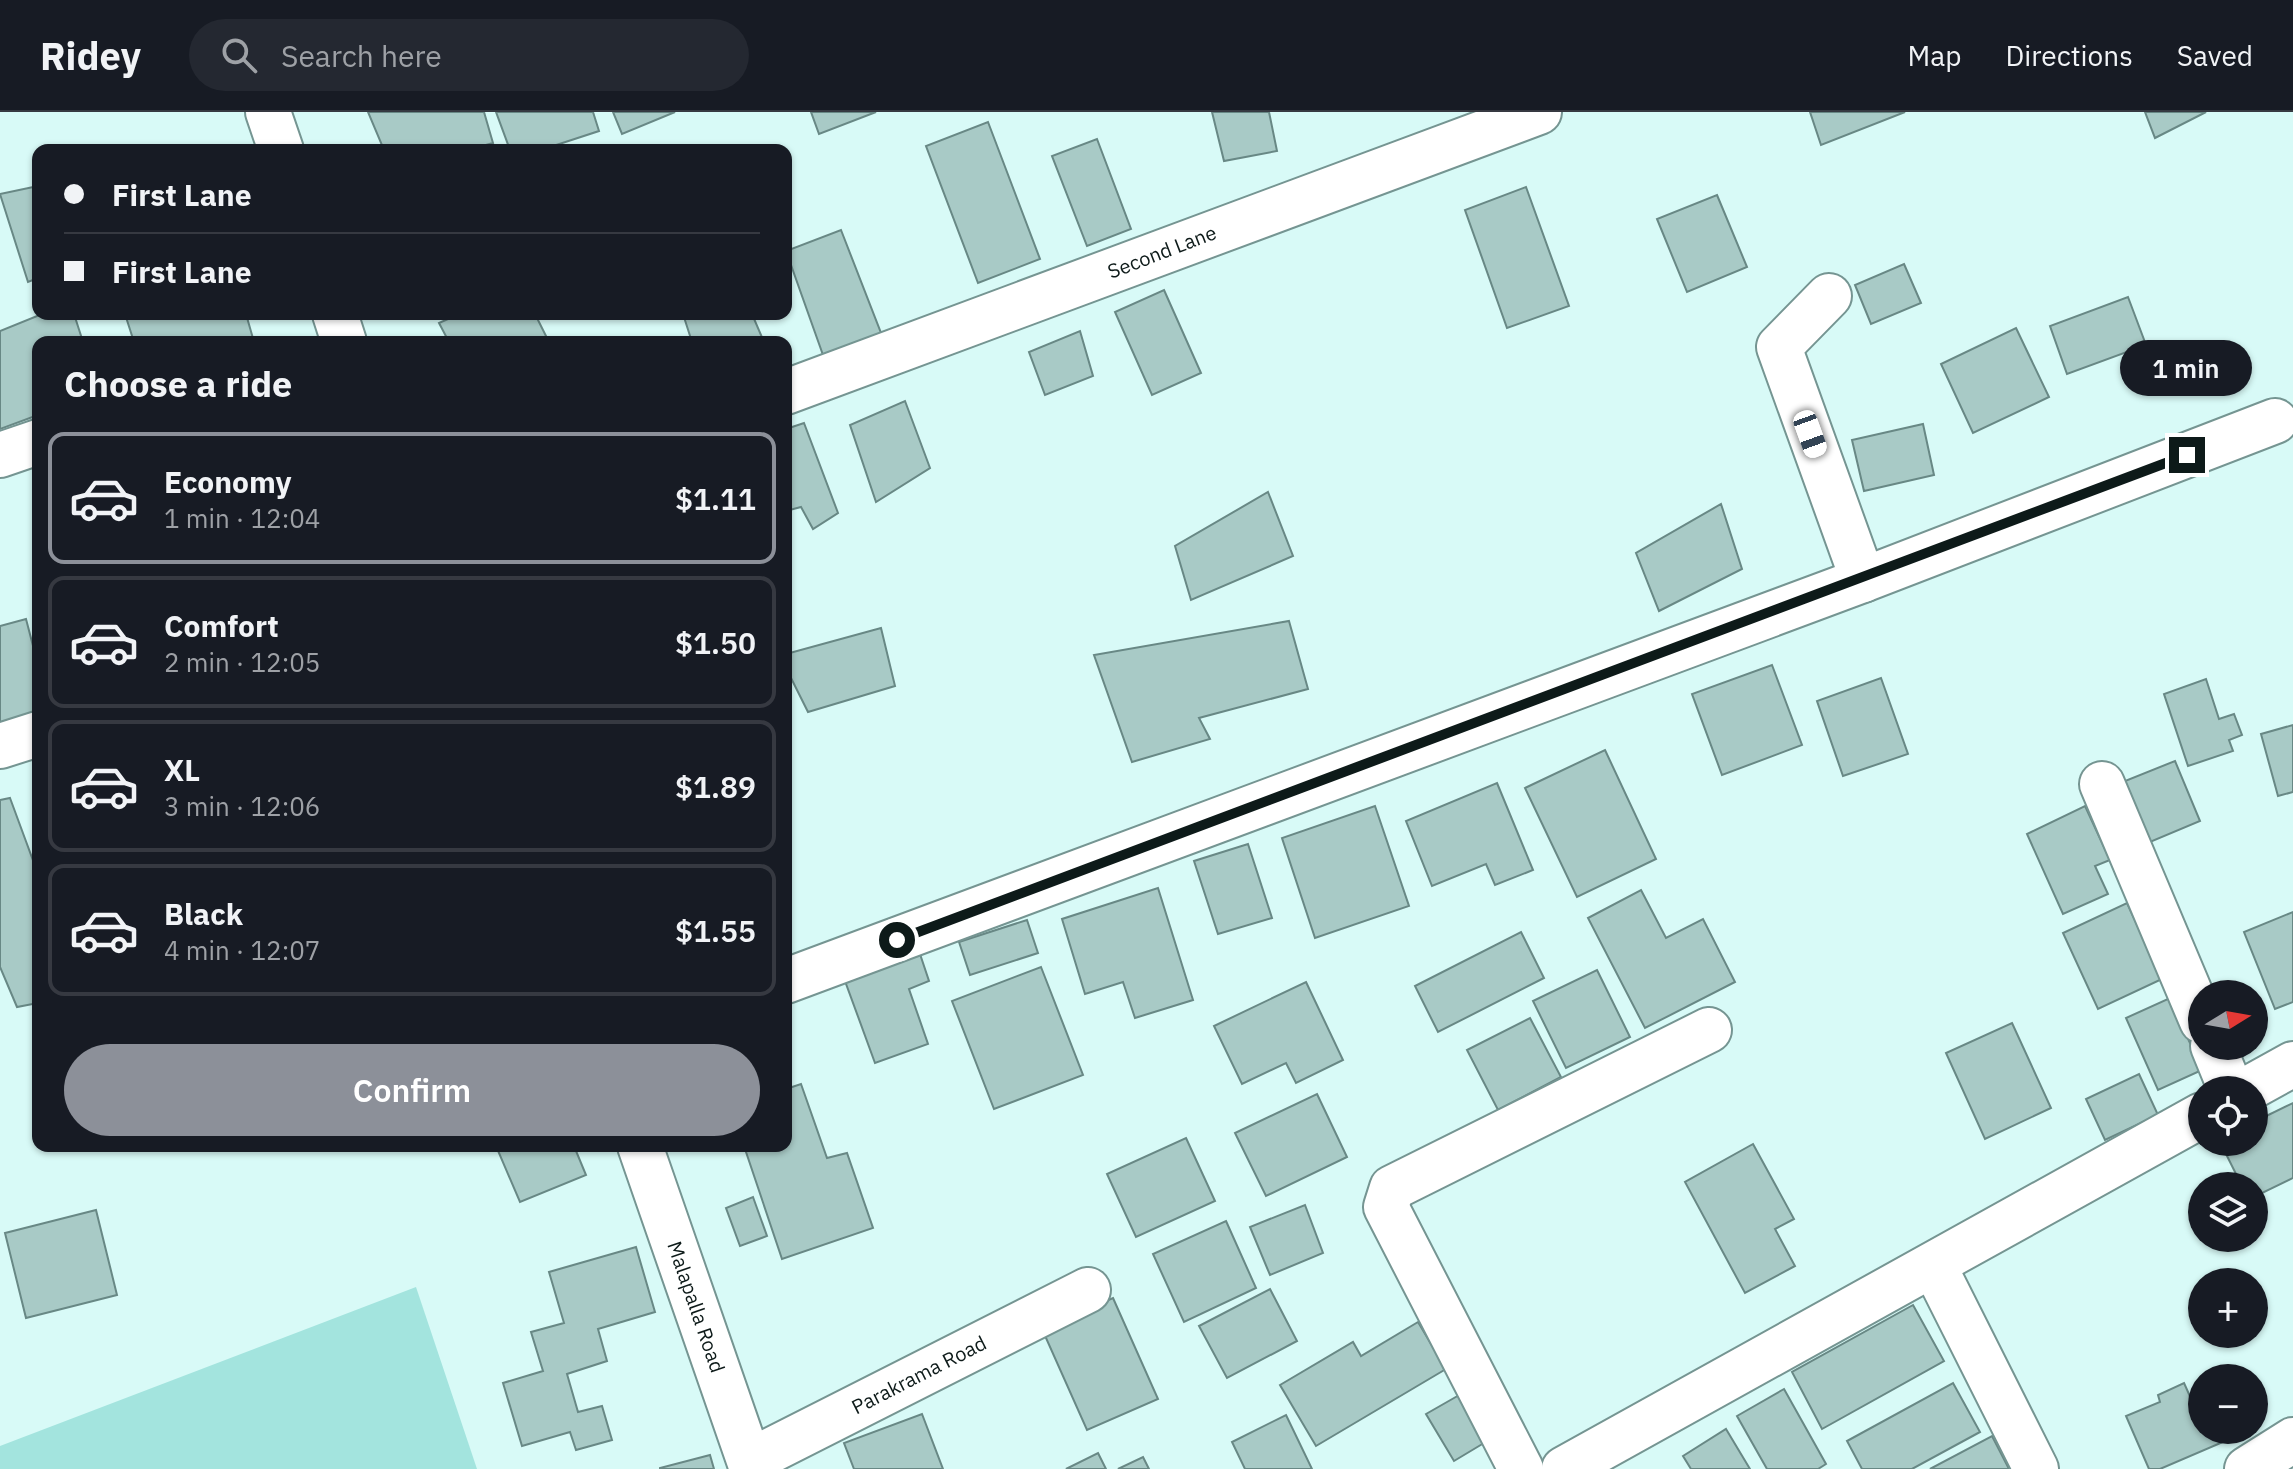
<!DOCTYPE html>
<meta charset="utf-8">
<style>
body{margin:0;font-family:"IBM Plex Sans",sans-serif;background:#242831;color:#f1f3f6;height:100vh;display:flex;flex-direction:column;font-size:30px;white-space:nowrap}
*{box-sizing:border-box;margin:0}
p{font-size:26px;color:#9ea1a6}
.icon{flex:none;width:44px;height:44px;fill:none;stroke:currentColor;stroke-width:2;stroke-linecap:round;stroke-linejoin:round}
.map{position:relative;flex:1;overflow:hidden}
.sheet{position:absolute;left:32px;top:224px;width:760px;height:816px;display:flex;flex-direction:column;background:#171b24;border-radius:16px;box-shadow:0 2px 6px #0004}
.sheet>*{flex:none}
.banner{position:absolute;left:32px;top:32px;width:760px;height:176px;border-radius:16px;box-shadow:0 2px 6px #0004;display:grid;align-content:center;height:176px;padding:0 32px;background:#171b24}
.needle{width:52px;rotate:79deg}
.fabs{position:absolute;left:2188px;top:868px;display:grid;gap:16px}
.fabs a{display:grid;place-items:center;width:80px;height:80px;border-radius:50%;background:#171b24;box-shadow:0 2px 6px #0004;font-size:40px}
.end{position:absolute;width:36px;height:36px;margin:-18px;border:10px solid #0d1a19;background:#fff;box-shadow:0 0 0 4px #fff}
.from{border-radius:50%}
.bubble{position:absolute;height:56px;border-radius:28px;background:#171b24;box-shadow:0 2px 6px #0004;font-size:26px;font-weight:600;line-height:56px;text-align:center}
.car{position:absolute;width:24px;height:48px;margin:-24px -12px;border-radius:10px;box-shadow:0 0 6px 2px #0007;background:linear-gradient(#fff 24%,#345 0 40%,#fff 0 76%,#345 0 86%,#fff 0)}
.banner b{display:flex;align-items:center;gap:28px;height:76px;font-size:30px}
.banner b+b{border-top:2px solid #363941}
.banner i{width:20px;height:20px;background:#f1f3f6}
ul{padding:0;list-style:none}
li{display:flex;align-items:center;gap:24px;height:132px;margin:0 16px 12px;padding:0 16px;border:4px solid #363941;border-radius:16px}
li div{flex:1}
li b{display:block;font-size:30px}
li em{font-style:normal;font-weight:600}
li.current{border-color:#8c9099}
li>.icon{width:72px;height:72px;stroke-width:1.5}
h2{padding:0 32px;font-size:36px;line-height:96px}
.cta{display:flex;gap:16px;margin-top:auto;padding:16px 32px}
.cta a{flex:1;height:92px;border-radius:48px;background:#8c9099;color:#fff;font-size:32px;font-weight:600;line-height:92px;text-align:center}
header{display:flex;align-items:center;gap:48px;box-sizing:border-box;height:112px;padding:0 40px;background:#171b24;border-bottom:2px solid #363941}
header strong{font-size:38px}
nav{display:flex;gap:44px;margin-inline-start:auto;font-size:28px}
.search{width:560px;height:72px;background:#242831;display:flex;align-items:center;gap:20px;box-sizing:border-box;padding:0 28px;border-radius:44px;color:#9ea1a6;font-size:30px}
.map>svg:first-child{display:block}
.green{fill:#a3e4de}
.building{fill:#a8cac6;stroke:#688885;stroke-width:2}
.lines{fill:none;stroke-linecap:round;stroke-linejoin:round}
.minor-casing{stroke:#759592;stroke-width:48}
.minor{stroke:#fff;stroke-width:44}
.route{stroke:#0d1a19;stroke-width:10}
.labels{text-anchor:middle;stroke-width:8;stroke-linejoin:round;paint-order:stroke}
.street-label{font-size:20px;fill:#0d1a19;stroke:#fff}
</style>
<header>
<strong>Ridey</strong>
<div class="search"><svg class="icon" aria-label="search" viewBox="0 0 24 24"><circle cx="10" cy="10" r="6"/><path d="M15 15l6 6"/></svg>Search here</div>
<nav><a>Map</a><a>Directions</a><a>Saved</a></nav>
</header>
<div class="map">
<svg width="2293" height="1357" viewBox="0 0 2293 1357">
<rect width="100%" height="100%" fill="#d8faf7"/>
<!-- green -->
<path class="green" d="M 416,1175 L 477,1357 L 0,1357 L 0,1334 Z"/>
<!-- building -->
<g class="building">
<path d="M 368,0 L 484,0 L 493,31 L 468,38 L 384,38 Z"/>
<path d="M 496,0 L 593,0 L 599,19 L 541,38 L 510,38 Z"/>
<path d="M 613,0 L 675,0 L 622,22 Z"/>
<path d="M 811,0 L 876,0 L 819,22 Z"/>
<path d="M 1212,0 L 1269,0 L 1277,39 L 1224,49 Z"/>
<path d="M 1810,0 L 1905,0 L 1821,33 Z"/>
<path d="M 2145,0 L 2206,0 L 2155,26 Z"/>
<path d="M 988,10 L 1040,147 L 978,171 L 926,34 Z"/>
<path d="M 1097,27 L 1131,117 L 1087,134 L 1052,44 Z"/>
<path d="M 38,74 L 38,166 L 28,170 L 0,82 Z"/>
<path d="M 1526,75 L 1569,194 L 1507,216 L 1465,98 Z"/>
<path d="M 1717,83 L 1747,155 L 1687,180 L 1657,107 Z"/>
<path d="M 841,118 L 881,221 L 823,243 L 786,139 Z"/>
<path d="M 1904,152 L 1921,191 L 1871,212 L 1855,173 Z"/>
<path d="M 1164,178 L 1201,261 L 1152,283 L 1115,200 Z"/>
<path d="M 2128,185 L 2146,233 L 2067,262 L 2050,214 Z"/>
<path d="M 42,202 L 74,202 L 83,230 L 38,230 L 38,303 L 0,317 L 0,219 Z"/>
<path d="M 125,202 L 246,202 L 254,230 L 134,230 Z"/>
<path d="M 459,202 L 535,202 L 549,230 L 449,230 L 439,211 Z"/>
<path d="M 683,202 L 752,202 L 764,230 L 692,230 Z"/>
<path d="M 2016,216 L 2049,285 L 1973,321 L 1941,252 Z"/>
<path d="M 1080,219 L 1093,264 L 1045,283 L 1029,240 Z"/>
<path d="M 905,289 L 930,356 L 876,390 L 850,313 Z"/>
<path d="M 804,311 L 838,401 L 813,417 L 801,395 L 786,399 L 786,317 Z"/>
<path d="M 1923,312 L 1934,363 L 1864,379 L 1852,328 Z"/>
<path d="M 1268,380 L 1293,444 L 1191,488 L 1175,434 Z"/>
<path d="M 1721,392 L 1742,457 L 1659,499 L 1636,441 Z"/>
<path d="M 26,507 L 38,553 L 38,610 L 0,620 L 0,514 Z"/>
<path d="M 1289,509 L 1308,577 L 1199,606 L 1210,627 L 1132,650 L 1094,543 Z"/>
<path d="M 881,516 L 895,574 L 808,600 L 786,556 L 786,542 Z"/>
<path d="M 1772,553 L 1802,633 L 1722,663 L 1692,582 Z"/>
<path d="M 1881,566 L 1908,642 L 1843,664 L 1817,589 Z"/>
<path d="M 2206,567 L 2219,607 L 2234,602 L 2242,623 L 2229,628 L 2233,639 L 2188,654 L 2164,582 Z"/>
<path d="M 2293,613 L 2293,680 L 2278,684 L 2261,622 Z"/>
<path d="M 1605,638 L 1656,747 L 1577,785 L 1525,676 Z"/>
<path d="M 2175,649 L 2200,709 L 2150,730 L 2125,669 Z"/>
<path d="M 1497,671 L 1533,758 L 1495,773 L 1486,752 L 1432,774 L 1406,709 Z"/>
<path d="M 10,686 L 38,762 L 38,891 L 17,895 L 0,855 L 0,688 Z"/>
<path d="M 1375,694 L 1409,794 L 1315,826 L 1282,726 Z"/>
<path d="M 2085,694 L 2110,748 L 2095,754 L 2108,782 L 2063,802 L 2027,722 Z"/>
<path d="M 1248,732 L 1272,806 L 1218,822 L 1194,749 Z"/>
<path d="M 1158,776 L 1193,888 L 1135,906 L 1123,870 L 1085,882 L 1062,807 Z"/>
<path d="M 1641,778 L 1666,826 L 1703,807 L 1735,870 L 1645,916 L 1588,806 Z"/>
<path d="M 2127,791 L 2162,867 L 2098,897 L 2063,821 Z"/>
<path d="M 2293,800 L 2293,890 L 2275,897 L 2244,820 Z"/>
<path d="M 1027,808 L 1038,841 L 970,863 L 959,830 Z"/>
<path d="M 1521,820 L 1544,866 L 1438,920 L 1415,874 Z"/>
<path d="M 920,842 L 929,869 L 909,877 L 928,932 L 875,951 L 845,869 Z"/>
<path d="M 1041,855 L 1083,963 L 994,997 L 952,889 Z"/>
<path d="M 1597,858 L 1630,925 L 1566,956 L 1533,889 Z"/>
<path d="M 1306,870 L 1343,948 L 1296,971 L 1286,951 L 1242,972 L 1214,914 Z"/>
<path d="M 2170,886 L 2202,958 L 2158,978 L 2126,906 Z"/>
<path d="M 1530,906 L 1561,965 L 1498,998 L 1467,938 Z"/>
<path d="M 2012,911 L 2051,996 L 1985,1027 L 1946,941 Z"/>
<path d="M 2139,962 L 2158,1003 L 2105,1028 L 2086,987 Z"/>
<path d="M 801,972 L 827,1046 L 847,1041 L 873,1116 L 782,1147 L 744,1034 L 786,1034 L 786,977 Z"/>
<path d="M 1317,982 L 1347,1045 L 1266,1084 L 1235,1021 Z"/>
<path d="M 2293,991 L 2293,1066 L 2254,1085 L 2254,1074 L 2242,1074 L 2220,1030 L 2254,1030 L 2254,1010 Z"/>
<path d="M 1186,1026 L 1215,1089 L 1136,1125 L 1107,1062 Z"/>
<path d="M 1753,1032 L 1794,1107 L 1775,1117 L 1795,1154 L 1745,1181 L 1685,1070 Z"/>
<path d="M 496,1034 L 574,1034 L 586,1063 L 520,1090 Z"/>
<path d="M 753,1085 L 767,1124 L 740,1134 L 726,1096 Z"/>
<path d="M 1305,1093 L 1323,1141 L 1270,1163 L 1250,1115 Z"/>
<path d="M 96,1098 L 117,1183 L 26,1206 L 5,1121 Z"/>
<path d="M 1226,1109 L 1256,1176 L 1184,1210 L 1153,1142 Z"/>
<path d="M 636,1135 L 655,1200 L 598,1217 L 607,1249 L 567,1262 L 578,1300 L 602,1294 L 612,1328 L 576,1338 L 570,1320 L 522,1334 L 503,1271 L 543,1259 L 531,1220 L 564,1211 L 549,1160 Z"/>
<path d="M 1270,1177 L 1297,1229 L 1227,1266 L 1199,1214 Z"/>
<path d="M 1113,1186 L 1158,1287 L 1087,1318 L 1042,1217 Z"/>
<path d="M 1913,1193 L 1944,1249 L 1822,1317 L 1792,1260 Z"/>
<path d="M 1418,1210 L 1446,1257 L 1316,1334 L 1280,1273 L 1353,1230 L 1361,1244 Z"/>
<path d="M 1953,1271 L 1980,1320 L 1912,1357 L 1862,1357 L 1847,1329 Z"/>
<path d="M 2184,1271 L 2192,1289 L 2202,1284 L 2202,1318 L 2218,1318 L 2223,1330 L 2160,1357 L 2149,1357 L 2126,1304 L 2160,1290 L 2158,1283 Z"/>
<path d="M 1784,1277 L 1826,1352 L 1818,1357 L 1767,1357 L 1737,1304 Z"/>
<path d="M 1461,1282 L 1489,1328 L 1454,1349 L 1426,1302 Z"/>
<path d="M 922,1302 L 943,1357 L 854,1357 L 844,1331 Z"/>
<path d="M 1286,1303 L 1312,1357 L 1245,1357 L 1232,1330 Z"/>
<path d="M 1726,1317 L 1750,1357 L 1691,1357 L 1683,1344 Z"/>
<path d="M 1992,1324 L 2009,1357 L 1930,1357 Z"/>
<path d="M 1098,1341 L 1106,1357 L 1066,1357 Z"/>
<path d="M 710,1343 L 714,1357 L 660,1357 L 660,1356 Z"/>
<path d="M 1143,1345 L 1149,1357 L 1118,1357 Z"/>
</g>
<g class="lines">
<!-- minor casing -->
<g class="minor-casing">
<g id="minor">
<path d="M 268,0 L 281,38"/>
<path d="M 1829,184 L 1779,235 L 1863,468"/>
<path d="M 335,202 L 344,230"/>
<path d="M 786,280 L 1539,0"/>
<path d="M 0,343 L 38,330"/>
<path d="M 0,634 L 38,622"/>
<path d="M 2102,672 L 2202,909"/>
<path d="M 786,869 L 1863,468 L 2275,309"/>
<path d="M 2213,934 L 2231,978"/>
<path d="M 2246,978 L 2293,952"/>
<path d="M 640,1034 L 752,1357"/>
<path d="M 1934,1154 L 2036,1357"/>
<path d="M 750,1349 L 1088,1178"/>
<path d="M 1521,1357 L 1386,1095 L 1392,1076 L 1709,918"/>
<path d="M 1564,1357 L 2202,1003"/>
<path d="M 2247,1357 L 2293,1328"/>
</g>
</g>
<!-- minor -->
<use href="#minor" class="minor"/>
</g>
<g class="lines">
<!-- route -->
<path class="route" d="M 897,828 L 2187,343"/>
</g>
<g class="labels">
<!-- street labels -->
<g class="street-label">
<text transform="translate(1162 140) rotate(-21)" y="7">Second Lane</text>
<text transform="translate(696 1195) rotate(71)" y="7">Malapalla Road</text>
<text transform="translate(919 1263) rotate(-27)" y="7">Parakrama Road</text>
</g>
</g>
</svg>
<div class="fabs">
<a><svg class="needle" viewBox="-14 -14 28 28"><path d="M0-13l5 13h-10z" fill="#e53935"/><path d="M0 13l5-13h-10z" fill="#9ea1a6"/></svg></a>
<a><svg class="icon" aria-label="locate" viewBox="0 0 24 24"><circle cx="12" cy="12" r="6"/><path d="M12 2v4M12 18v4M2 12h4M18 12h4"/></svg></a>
<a><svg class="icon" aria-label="layers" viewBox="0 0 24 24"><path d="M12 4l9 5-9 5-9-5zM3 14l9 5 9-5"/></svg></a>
<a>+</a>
<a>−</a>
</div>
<i class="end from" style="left:897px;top:828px"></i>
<i class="end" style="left:2187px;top:343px"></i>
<div class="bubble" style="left:2120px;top:228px;width:132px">1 min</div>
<i class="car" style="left:1810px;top:322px;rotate:160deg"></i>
<div class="banner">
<b><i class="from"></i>First Lane</b>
<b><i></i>First Lane</b>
</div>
<section class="sheet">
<h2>Choose a ride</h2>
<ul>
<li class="current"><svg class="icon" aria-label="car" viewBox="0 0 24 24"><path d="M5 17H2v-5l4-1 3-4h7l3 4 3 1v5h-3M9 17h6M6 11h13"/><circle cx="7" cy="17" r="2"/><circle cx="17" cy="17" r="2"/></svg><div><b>Economy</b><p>1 min · 12:04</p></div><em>$1.11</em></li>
<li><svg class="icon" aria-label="car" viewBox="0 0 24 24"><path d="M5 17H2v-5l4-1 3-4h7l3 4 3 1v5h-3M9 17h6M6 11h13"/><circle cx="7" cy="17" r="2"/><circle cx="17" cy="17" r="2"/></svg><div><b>Comfort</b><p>2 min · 12:05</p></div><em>$1.50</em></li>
<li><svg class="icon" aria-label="car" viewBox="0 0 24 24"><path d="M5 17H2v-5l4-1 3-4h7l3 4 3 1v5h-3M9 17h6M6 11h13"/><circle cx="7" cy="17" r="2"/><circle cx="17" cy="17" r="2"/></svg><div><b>XL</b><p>3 min · 12:06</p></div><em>$1.89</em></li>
<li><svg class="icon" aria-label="car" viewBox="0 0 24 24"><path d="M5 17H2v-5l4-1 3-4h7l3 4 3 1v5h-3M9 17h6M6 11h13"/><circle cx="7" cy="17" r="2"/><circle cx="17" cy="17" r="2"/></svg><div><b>Black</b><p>4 min · 12:07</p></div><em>$1.55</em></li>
</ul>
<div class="cta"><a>Confirm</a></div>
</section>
</div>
